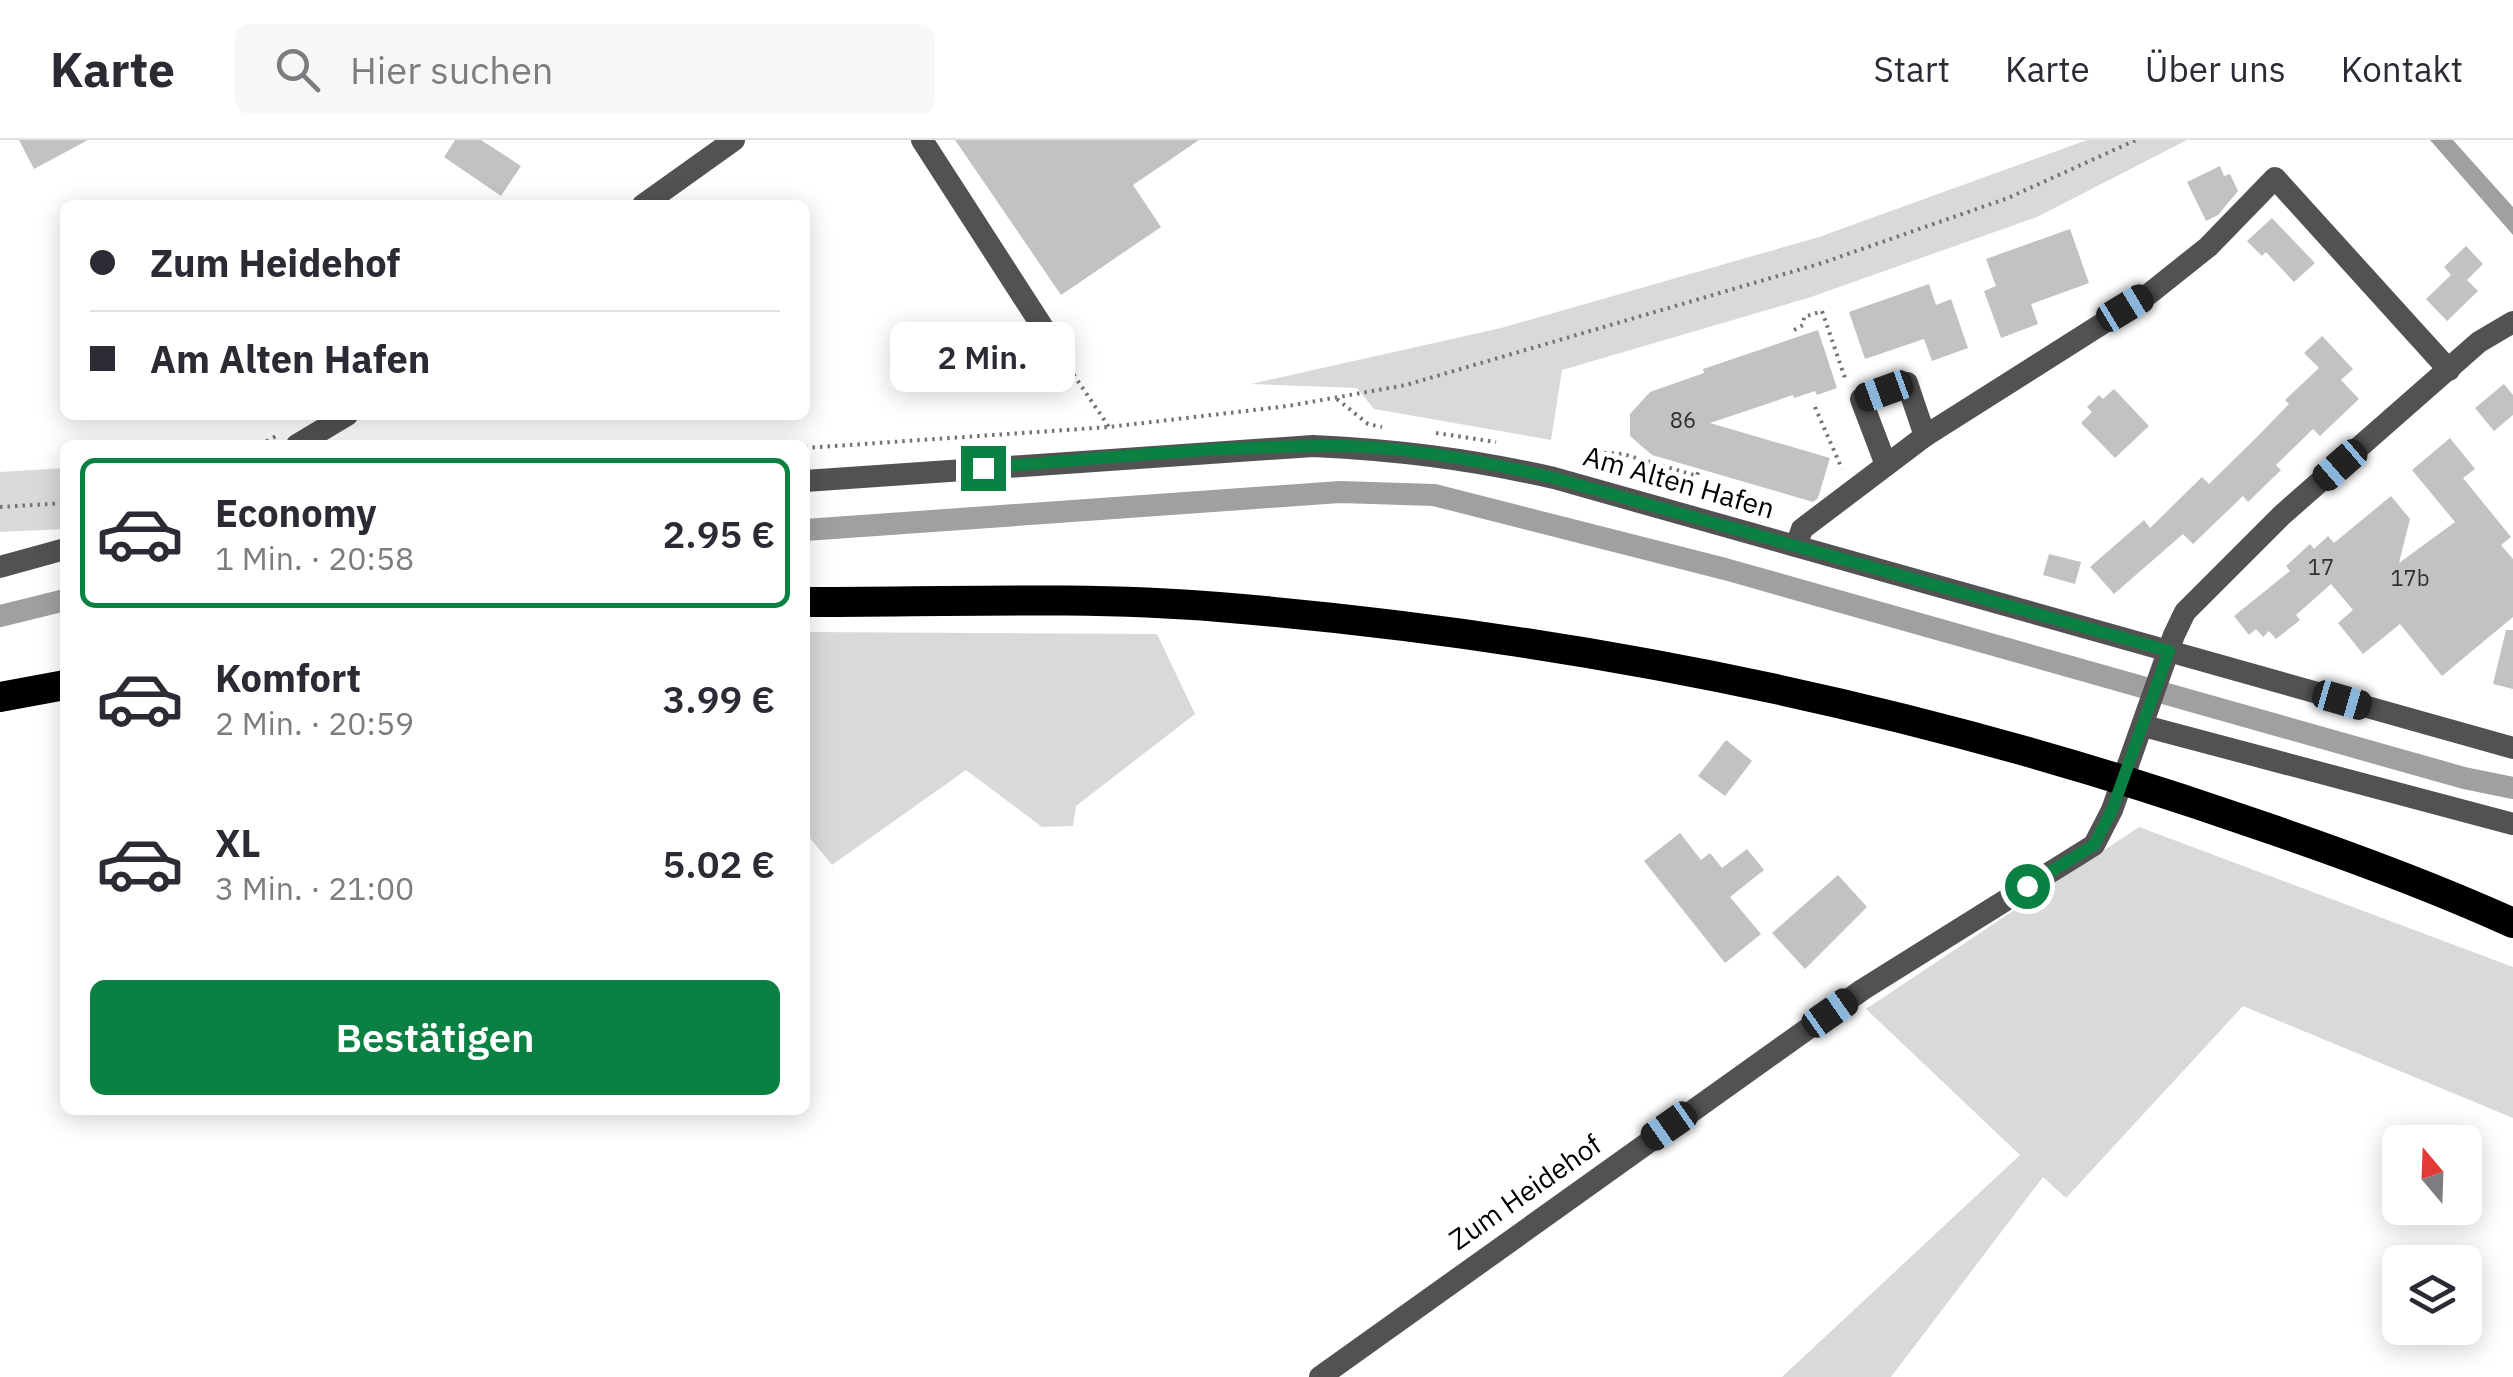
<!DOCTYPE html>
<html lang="de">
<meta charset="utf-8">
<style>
body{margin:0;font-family:"IBM Plex Sans",sans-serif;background:#f7f7f7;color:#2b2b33;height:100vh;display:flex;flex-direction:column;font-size:38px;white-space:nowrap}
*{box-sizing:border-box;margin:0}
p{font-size:32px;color:#7c7c81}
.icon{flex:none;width:55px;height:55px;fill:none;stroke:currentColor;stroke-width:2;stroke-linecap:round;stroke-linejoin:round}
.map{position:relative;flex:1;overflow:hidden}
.details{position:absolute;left:60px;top:300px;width:750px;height:675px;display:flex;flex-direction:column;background:#fff;border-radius:15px;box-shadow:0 5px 25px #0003}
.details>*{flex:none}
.guide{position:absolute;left:60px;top:60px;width:750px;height:220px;border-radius:15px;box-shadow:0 5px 25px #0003;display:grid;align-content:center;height:220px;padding:0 30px;background:#fff}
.needle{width:65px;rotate:341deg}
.buttons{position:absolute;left:2382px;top:985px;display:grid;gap:20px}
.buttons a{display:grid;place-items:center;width:100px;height:100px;border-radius:15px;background:#fff;box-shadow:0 5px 25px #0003;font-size:50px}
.end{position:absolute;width:45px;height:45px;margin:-22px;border:12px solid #0b8043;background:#fff;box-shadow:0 0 0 5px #fff}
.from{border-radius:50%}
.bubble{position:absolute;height:70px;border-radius:15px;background:#fff;box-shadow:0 5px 25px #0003;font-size:32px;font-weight:600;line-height:70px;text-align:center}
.car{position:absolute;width:30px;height:60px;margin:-30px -15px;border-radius:12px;box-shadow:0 0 8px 2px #0007;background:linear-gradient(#222 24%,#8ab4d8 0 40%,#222 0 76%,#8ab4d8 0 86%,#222 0)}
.guide b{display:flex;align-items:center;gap:35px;height:95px;font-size:38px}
.guide b+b{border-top:2px solid #e1e1e2}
.guide i{width:25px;height:25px;background:#2b2b33}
ul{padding:18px 0 0;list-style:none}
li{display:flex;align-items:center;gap:30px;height:150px;margin:0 20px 15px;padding:0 10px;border:5px solid transparent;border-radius:15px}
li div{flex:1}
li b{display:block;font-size:38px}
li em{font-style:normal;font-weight:600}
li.selected{border-color:#0b8043}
li>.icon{width:90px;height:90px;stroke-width:1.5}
.button{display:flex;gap:20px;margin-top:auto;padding:20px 30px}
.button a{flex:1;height:115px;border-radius:15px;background:#0b8043;color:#fff;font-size:40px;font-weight:600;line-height:115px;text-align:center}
header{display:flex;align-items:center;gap:60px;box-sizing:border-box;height:140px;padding:0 50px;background:#fff;border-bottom:2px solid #e1e1e2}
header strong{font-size:48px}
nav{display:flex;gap:55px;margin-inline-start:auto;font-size:35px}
.search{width:700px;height:90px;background:#f7f7f7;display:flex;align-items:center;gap:25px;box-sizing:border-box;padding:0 35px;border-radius:15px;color:#7c7c81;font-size:38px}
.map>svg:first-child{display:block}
.green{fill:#d9d9d9}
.water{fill:#a0a0a0}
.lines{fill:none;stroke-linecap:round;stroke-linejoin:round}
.canal{stroke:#a0a0a0;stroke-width:22}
.building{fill:#c2c2c2}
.path{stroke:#747474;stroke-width:4;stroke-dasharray:2.5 5;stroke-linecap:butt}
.minor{stroke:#525252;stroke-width:22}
.highway{stroke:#000;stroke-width:30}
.route{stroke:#0b8043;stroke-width:12}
.labels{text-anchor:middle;stroke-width:9;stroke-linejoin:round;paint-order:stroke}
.number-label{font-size:22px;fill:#303030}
.street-label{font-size:28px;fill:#000;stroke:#fff}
</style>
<header>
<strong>Karte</strong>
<div class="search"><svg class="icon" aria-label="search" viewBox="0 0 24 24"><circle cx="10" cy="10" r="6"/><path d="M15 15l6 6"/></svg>Hier suchen</div>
<nav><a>Start</a><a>Karte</a><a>Über uns</a><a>Kontakt</a></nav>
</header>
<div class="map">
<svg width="2513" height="1237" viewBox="0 0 2513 1237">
<rect width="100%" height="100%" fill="#fff"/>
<!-- green -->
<g class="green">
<path d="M 2087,0 L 2187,0 L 2037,77 L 1808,158 L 1562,230 L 1551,300 L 1374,269 L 1357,248 L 1251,244 L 1501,188 L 1819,97 Z"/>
<path d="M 65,328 L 65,389 L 0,392 L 0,332 Z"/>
<path d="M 805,492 L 1157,494 L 1195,574 L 1076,666 L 1073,686 L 1042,687 L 966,630 L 832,725 L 805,692 Z"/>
<path d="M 2139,687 L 2513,827 L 2513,978 L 2243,866 L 2066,1058 L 2043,1037 L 1891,1237 L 1782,1237 L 2020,1015 L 1866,869 Z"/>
</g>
<!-- water -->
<path class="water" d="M 2430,0 L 2453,0 L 2513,67 L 2513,95 Z"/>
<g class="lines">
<!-- canal -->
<g class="canal">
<path d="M 805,390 L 1340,352 L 1434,355 L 1725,429 L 2464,638 L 2513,648"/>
<path d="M 0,476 L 65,460"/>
</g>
</g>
<!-- building -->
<g class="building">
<path d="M 19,0 L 88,0 L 34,29 Z"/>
<path d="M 455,0 L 481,0 L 521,26 L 501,56 L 444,17 Z"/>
<path d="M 955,0 L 1199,0 L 1133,45 L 1161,87 L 1061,155 Z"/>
<path d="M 2220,26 L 2224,36 L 2230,34 L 2238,51 L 2218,75 L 2206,81 L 2187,42 Z"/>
<path d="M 2272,78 L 2315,123 L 2294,142 L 2266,112 L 2262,116 L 2247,101 Z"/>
<path d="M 2070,89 L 2089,143 L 2031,164 L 2038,184 L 2001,198 L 1984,151 L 1996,146 L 1986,119 Z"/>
<path d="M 2466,106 L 2483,124 L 2467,140 L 2478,151 L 2447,181 L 2426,159 L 2451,135 L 2444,127 Z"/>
<path d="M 1929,144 L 1936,165 L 1951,159 L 1968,208 L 1932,221 L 1924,199 L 1865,219 L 1849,172 Z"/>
<path d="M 1818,190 L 1837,248 L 1817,255 L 1815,251 L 1794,258 L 1793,255 L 1710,283 L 1830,318 L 1818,358 L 1813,362 L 1652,315 L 1630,296 L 1630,274 L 1650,252 L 1704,233 L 1703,229 Z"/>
<path d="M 2322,196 L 2353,229 L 2341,240 L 2359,259 L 2320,296 L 2313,289 L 2276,325 L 2281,330 L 2248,362 L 2243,356 L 2193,404 L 2183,394 L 2114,454 L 2090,427 L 2144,380 L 2150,388 L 2202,337 L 2209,344 L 2258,296 L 2289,264 L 2285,260 L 2319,228 L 2304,213 Z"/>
<path d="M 2504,244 L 2513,255 L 2513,275 L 2494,291 L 2475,268 Z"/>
<path d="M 2114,249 L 2149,286 L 2115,318 L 2081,283 L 2092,272 L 2087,267 L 2099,255 L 2103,259 Z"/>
<path d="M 2450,298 L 2475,329 L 2463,338 L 2511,397 L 2501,405 L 2513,419 L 2513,477 L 2442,536 L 2400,484 L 2363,514 L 2338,483 L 2353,470 L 2331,444 L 2296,475 L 2300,480 L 2276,499 L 2269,491 L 2263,497 L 2256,489 L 2249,495 L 2234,476 L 2290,431 L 2286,426 L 2310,404 L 2314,409 L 2328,396 L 2334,403 L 2391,356 L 2410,379 L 2399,423 L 2455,382 L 2412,330 Z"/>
<path d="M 2049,414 L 2081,422 L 2075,444 L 2043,435 Z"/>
<path d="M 2506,490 L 2513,490 L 2513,549 L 2493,544 Z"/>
<path d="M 1726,600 L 1752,621 L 1725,656 L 1698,636 Z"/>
<path d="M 1680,693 L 1701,720 L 1710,713 L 1722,728 L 1747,709 L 1764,730 L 1730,757 L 1761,794 L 1725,823 L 1644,721 Z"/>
<path d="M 1838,735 L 1867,767 L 1805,829 L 1772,793 Z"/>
</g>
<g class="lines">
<!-- path -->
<g class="path">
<path d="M 1794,190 L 1803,185 L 1804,177 L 1822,171 L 1846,241"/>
<path d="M 1061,216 L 1109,287"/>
<path d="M 1337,259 L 1368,284 L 1382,287"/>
<path d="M 1815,267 L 1842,329"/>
<path d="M 1436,293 L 1496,302"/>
<path d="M 260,305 L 278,295"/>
<path d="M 805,308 L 1109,287 L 1288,266 L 1406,245 L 1822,123 L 2008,58 L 2136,0"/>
<path d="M 1589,312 L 1623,314 L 1697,336 L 1699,329"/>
<path d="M 0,367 L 65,363"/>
</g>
<!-- minor -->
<g class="minor">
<path d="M 922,0 L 1049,197"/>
<path d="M 643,65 L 734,0"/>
<path d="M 297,305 L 347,275"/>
<path d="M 1886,325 L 1861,259 L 1907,243 L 1925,296"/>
<path d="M 805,341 L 1313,306 C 1398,310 1470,319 1554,338 L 2513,608"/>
<path d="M 1796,406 L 1802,389 L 1925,296 L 2149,154 L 2208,107 L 2275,38 L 2449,230"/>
<path d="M 0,427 L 65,409"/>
<path d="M 2144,586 L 2513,684"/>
<path d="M 1320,1237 L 1862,850 L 2094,705 L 2112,670 L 2174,495 L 2185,472 L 2282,375 L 2479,202 L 2513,182"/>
</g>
<!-- highway -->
<g class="highway">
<path d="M 805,462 C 943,462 1081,456 1219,467 C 1570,496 1917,566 2250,682 C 2339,712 2427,744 2513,783"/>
<path d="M 0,557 L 65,545"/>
</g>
</g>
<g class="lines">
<!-- route -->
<path class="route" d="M 983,328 C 1092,319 1202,308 1312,306 C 1393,304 1474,319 1554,338 L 2169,511 L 2112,670 L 2094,705 L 2027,746"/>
</g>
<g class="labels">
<!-- number labels -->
<g class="number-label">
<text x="1683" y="288">86</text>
<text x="2321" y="435">17</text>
<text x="2410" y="446">17b</text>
</g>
<!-- street labels -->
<g class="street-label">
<text transform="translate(1679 342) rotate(16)" y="10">Am Alten Hafen</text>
<text transform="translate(1525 1052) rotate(-35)" y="10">Zum Heidehof</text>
</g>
</g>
</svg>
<div class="buttons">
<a><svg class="needle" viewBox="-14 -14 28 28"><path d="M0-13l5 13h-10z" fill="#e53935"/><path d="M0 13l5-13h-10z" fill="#7c7c81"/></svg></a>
<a><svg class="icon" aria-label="layers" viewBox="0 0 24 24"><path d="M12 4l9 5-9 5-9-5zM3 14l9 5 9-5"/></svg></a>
</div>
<i class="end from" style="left:2027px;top:746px"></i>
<i class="end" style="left:983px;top:328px"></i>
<div class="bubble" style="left:890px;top:182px;width:185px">2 Min.</div>
<i class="car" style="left:2125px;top:168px;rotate:59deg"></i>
<i class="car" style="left:1884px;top:251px;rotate:250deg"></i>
<i class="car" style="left:2340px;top:325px;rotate:229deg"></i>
<i class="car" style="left:2342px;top:560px;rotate:106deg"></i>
<i class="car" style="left:1830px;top:873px;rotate:55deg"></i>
<i class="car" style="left:1669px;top:986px;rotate:235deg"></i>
<div class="guide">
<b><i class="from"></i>Zum Heidehof</b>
<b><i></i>Am Alten Hafen</b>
</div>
<section class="details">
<ul>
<li class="selected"><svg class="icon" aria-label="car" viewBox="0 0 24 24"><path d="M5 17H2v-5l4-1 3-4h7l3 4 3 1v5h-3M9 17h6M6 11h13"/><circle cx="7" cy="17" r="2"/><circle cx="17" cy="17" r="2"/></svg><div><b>Economy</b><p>1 Min. · 20:58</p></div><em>2.95 €</em></li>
<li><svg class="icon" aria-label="car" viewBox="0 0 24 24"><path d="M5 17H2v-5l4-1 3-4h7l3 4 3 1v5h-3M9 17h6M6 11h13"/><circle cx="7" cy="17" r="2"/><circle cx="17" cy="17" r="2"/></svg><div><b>Komfort</b><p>2 Min. · 20:59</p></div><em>3.99 €</em></li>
<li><svg class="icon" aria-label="car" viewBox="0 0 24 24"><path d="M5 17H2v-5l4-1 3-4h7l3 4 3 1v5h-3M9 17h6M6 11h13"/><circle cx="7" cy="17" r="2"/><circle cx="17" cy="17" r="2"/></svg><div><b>XL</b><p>3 Min. · 21:00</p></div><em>5.02 €</em></li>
</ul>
<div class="button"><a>Bestätigen</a></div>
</section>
</div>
